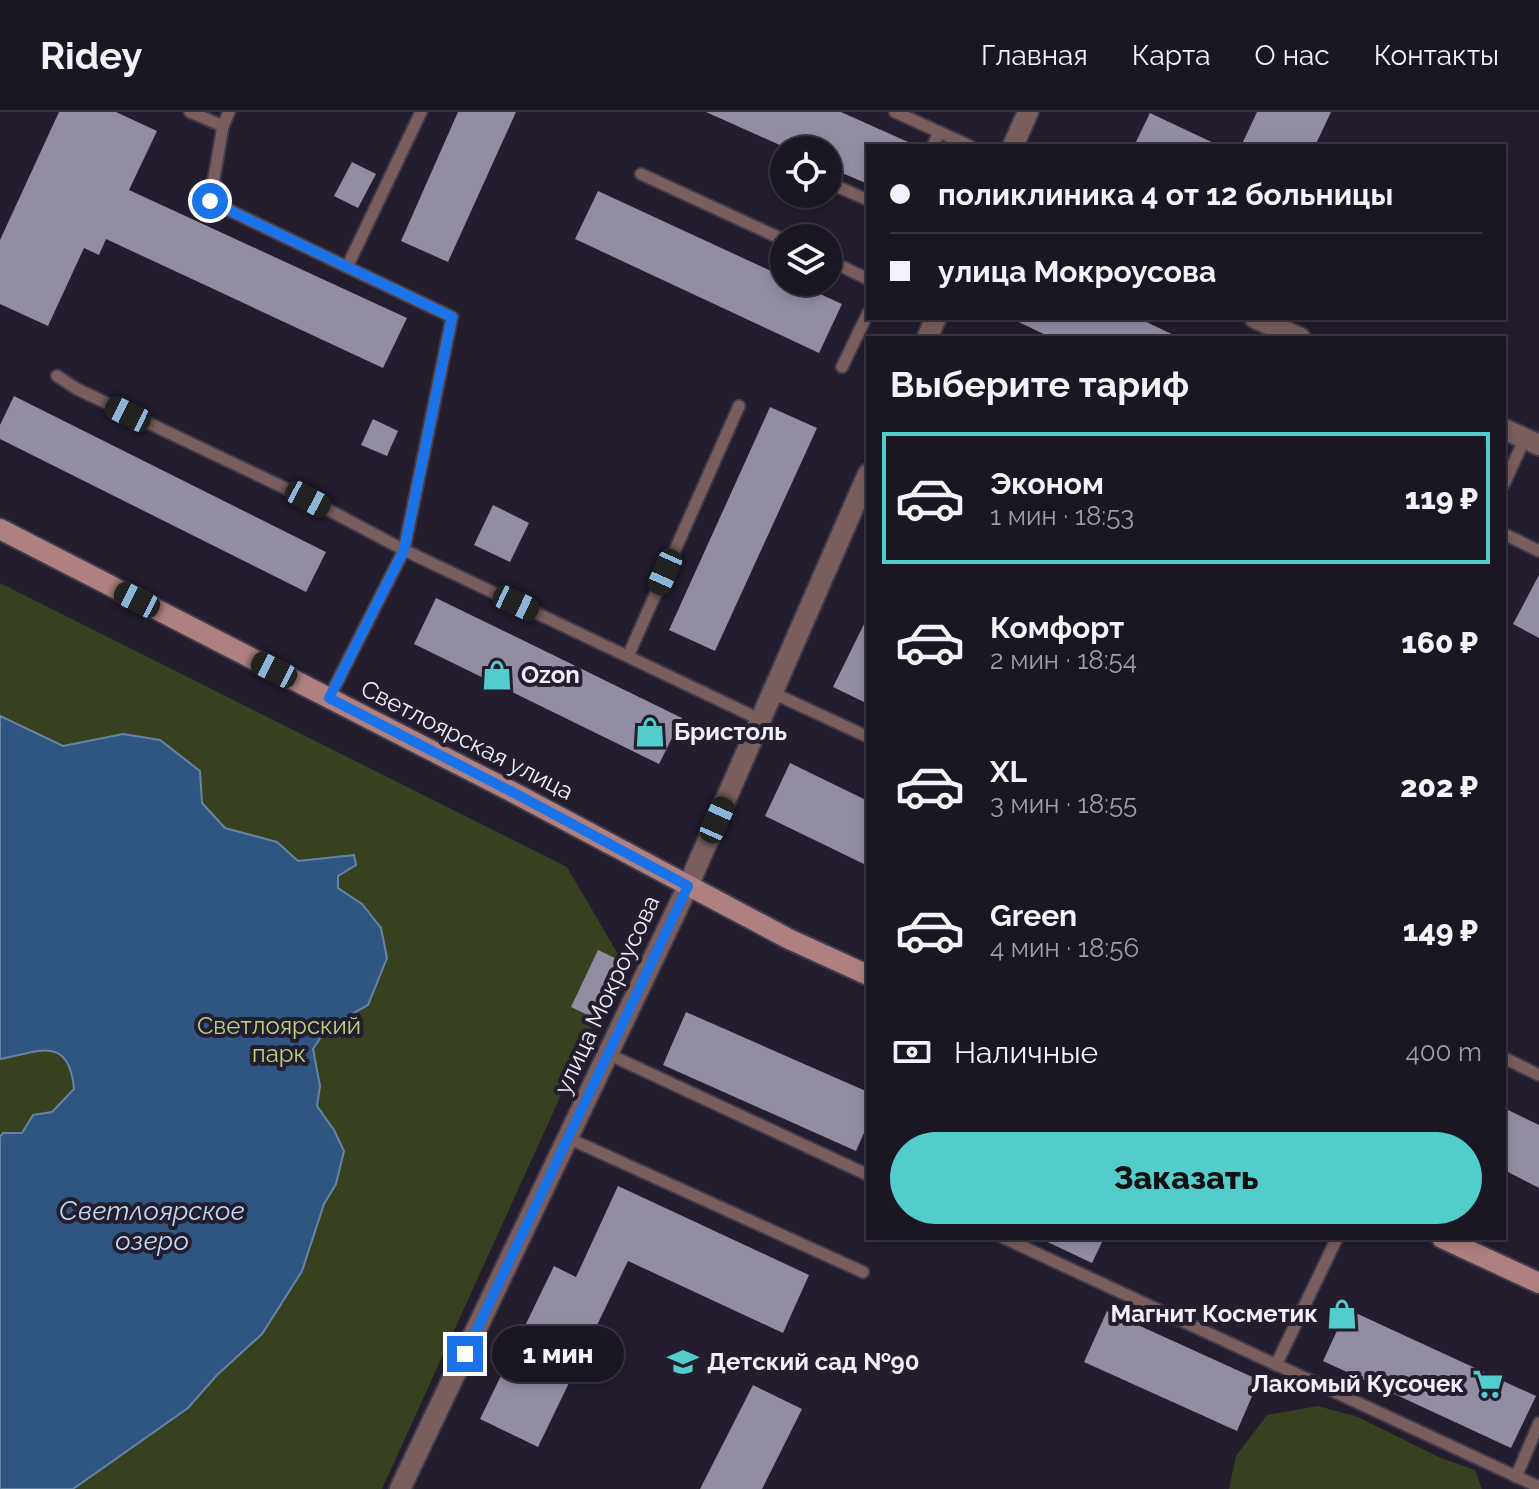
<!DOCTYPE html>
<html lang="ru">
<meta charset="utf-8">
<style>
body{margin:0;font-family:Raleway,sans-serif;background:#27232f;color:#f1f3f6;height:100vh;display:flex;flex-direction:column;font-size:30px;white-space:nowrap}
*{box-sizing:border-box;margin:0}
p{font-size:26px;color:#9f9fa5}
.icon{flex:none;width:44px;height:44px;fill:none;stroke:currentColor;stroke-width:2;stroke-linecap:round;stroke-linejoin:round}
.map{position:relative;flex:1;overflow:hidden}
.sheet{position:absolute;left:866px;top:224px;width:640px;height:904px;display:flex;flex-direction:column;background:#1a1622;border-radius:0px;box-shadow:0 4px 12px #0003,0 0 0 2px #383540}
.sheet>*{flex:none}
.guide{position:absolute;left:866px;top:32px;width:640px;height:176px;border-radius:0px;box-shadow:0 4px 12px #0003,0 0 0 2px #383540;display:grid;align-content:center;height:176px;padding:0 24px;background:#1a1622}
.tools{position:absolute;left:770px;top:24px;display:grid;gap:16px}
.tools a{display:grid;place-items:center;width:72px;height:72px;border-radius:50%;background:#1a1622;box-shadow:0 4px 12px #0003,0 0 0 2px #383540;font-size:40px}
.end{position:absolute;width:36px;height:36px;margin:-18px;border:10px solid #1a73e8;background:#fff;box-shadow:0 0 0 4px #fff}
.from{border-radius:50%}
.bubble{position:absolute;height:56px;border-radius:28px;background:#1a1622;box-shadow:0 4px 12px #0003,0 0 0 2px #383540;font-size:26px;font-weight:800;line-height:56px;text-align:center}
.car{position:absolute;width:24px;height:48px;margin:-24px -12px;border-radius:10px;box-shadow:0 0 6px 2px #0007;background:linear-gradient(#222 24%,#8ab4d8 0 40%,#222 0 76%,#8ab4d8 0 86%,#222 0)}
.guide b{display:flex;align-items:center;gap:28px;height:76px;font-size:30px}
.guide b+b{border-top:2px solid #383540}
.guide i{width:20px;height:20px;background:#f1f3f6}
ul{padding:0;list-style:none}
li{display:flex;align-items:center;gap:24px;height:132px;margin:0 16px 12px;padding:0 8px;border:4px solid transparent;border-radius:0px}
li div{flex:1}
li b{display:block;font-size:30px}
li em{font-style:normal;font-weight:800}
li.current{border-color:#52cdcc}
li>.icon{width:72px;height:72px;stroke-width:1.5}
h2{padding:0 24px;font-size:36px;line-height:96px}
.pay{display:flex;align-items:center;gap:20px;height:88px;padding:0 24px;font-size:30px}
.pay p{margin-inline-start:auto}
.button{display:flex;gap:16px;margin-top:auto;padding:16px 24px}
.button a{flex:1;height:92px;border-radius:48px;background:#52cdcc;color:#111;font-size:32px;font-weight:800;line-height:92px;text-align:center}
header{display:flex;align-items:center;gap:48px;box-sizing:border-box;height:112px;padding:0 40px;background:#1a1622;border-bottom:2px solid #383540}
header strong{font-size:38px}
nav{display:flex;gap:44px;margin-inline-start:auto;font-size:28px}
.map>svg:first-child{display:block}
.green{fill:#37411f}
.water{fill:#2e5680;stroke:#6884a5;stroke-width:2}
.building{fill:#938da2}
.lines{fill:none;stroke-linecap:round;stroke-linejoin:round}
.lane-casing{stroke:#403a4b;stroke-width:15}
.street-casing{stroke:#403a4b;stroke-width:24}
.secondary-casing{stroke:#403a4b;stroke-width:24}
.lane{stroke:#7a5e5e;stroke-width:11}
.street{stroke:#7a5e5e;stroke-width:20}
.secondary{stroke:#ae8180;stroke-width:20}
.route{stroke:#1a73e8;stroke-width:10}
.labels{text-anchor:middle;stroke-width:8;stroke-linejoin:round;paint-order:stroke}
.poi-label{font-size:24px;font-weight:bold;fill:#f1eefa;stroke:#231d2e;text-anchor:start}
.street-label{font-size:24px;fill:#f1eefa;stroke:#231d2e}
.park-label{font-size:24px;fill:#bcd37f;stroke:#231d2e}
.water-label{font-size:26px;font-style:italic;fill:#c2daf4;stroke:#231d2e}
</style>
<header>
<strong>Ridey</strong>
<nav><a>Главная</a><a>Карта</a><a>О нас</a><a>Контакты</a></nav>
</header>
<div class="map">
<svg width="1539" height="1377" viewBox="0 0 1539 1377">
<rect width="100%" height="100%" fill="#231d2e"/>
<!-- green -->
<g class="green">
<path d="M 0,471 L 567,755 L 622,849 L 382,1377 L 0,1377 Z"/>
<path d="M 1318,1294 L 1358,1305 L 1441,1346 L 1475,1358 L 1482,1377 L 1229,1377 L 1236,1344 L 1267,1303 Z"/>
</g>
<!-- water -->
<path class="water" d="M 0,604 L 63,634 L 123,622 L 160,628 L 200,659 L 202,691 L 225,716 L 277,730 L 298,749 L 354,743 L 356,753 L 338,764 L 338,776 L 362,792 L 381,816 L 387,846 L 368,893 L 327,916 L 313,937 L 320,974 L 317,994 L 334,1018 L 344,1039 L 336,1072 L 324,1092 L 302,1159 L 262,1222 L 217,1263 L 188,1296 L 73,1377 L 0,1377 L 0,1025 L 3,1021 L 22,1021 L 33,1003 L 52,1000 L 74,977 C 69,922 38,940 0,947 Z"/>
<!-- building -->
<g class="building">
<path d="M 59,0 L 116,0 L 157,19 L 129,78 L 407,206 L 383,256 L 106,127 L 99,143 L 84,136 L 48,214 L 0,192 L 0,128 Z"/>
<path d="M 458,0 L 516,0 L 448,150 L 401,129 Z"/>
<path d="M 706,0 L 841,0 L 917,34 L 868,34 L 868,72 L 828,55 L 828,38 L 791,38 Z"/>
<path d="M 1257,0 L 1331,0 L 1315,34 L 1241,34 Z"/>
<path d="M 1150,1 L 1220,34 L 1134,34 Z"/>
<path d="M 352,50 L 376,62 L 358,96 L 334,84 Z"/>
<path d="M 598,79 L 784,165 L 784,170 L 794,170 L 842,192 L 819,241 L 575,127 Z"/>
<path d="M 1010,206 L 1138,206 L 1180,226 L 1052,226 Z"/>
<path d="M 14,284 L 326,440 L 306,480 L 0,327 L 0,313 Z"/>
<path d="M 770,295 L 817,316 L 715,539 L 669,518 Z"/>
<path d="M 373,307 L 398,319 L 387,344 L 361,333 Z"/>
<path d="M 493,393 L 529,411 L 510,450 L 474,433 Z"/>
<path d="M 1539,463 L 1539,526 L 1513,512 Z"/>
<path d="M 436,486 L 682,606 L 659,652 L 414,532 Z"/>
<path d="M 868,504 L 868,592 L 833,575 Z"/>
<path d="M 790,651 L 868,689 L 868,754 L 765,704 Z"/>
<path d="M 598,838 L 619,848 L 592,905 L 571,895 Z"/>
<path d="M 686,900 L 868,980 L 868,1012 L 856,1039 L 663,953 Z"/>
<path d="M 1504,996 L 1539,1013 L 1539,1076 L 1504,1058 Z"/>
<path d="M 618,1074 L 809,1163 L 783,1221 L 628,1149 L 538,1335 L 480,1307 L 554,1154 L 576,1165 Z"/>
<path d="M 1039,1126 L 1104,1126 L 1092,1151 Z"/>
<path d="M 1347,1197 L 1536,1284 L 1511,1336 L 1323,1249 Z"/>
<path d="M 1107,1199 L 1259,1268 L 1237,1319 L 1084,1250 Z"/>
<path d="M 753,1273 L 802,1297 L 762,1377 L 700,1377 Z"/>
</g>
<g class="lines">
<!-- lane casing -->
<g class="lane-casing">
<g id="lane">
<path d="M 190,0 L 223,14"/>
<path d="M 229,0 L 223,14 L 210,89 L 347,155 L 421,0"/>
<path d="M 895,0 L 970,34"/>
<path d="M 933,34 L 939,20"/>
<path d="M 641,62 L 784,128"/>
<path d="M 836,74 L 868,88"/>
<path d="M 828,148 L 868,167"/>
<path d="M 842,255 L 868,201"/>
<path d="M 57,264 L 77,277 L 308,387 L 404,438 L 761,608"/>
<path d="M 1504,372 L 1525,326"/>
<path d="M 1504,422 L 1539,439"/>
<path d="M 628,544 L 739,294"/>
<path d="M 773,581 L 868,625"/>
<path d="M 329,586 L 404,438 L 452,205 L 347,155"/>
<path d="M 608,942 L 868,1063"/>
<path d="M 1504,946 L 1539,963"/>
<path d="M 568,1026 L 863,1160"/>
<path d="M 1004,1126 L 1539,1375"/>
<path d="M 1276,1253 L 1337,1126"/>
<path d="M 1516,1365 L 1539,1311"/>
</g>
</g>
<!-- street casing -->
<g class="street-casing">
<g id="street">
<path d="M 1013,34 L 1028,0"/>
<path d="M 1255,206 L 1300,226"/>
<path d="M 927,226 L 936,206"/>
<path d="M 1504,317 L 1539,333"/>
<path d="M 400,1377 L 688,774 L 868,362"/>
</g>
</g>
<!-- secondary casing -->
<g class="secondary-casing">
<g id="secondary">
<path d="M 0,417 L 520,684 L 789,827 L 868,863"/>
<path d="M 1442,1126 L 1539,1171"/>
</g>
</g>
<!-- lane -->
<use href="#lane" class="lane"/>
<!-- street -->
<use href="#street" class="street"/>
<!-- secondary -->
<use href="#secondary" class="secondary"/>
</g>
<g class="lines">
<!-- route -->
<path class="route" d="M 210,89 L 452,205 L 404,438 L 329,586 L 520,684 L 688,774 L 465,1242"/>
</g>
<!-- icons -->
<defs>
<g id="shop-bare" transform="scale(2.4)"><path d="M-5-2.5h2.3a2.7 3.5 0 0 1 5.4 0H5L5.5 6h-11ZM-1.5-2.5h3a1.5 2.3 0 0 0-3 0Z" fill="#52cdcc" stroke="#231d2e" stroke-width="2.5" paint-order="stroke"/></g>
<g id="school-bare" transform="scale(2.4)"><path d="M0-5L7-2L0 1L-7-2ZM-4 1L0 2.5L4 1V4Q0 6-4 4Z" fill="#52cdcc" stroke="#231d2e" stroke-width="2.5" paint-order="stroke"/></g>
<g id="supermarket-bare" transform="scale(2.4)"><path d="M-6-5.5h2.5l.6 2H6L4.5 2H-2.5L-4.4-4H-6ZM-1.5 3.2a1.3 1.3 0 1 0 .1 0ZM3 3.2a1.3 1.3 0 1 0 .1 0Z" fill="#52cdcc" stroke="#231d2e" stroke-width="2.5" paint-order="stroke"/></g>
</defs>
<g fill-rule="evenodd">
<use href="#shop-bare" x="497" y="563"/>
<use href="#shop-bare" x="650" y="620"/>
<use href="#shop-bare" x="1342" y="1202"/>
<use href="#school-bare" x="683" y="1250"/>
<use href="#supermarket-bare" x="1488" y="1272"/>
</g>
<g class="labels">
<!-- poi labels -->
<g class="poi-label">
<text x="521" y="571">Ozon</text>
<text x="674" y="628">Бристоль</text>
<text x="1318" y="1210" text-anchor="end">Магнит Косметик</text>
<text x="707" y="1258">Детский сад №90</text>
<text x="1464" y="1280" text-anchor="end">Лакомый Кусочек</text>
</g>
<!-- street labels -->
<g class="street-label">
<text transform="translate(467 628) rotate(27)" y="8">Светлоярская улица</text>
<text transform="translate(607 883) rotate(-65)" y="8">улица Мокроусова</text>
</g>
<!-- park labels -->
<g class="park-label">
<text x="279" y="922">Светлоярский<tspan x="279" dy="28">парк</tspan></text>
</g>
<!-- water labels -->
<g class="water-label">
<text x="152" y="1108">Светлоярское<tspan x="152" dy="30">озеро</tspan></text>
</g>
</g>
</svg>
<div class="tools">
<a><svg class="icon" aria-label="locate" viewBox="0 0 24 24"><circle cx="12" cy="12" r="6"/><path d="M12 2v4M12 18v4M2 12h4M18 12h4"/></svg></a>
<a><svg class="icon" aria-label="layers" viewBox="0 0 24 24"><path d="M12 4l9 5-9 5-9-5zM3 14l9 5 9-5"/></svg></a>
</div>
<i class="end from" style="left:210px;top:89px"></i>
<i class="end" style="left:465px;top:1242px"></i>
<div class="bubble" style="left:492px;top:1214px;width:132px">1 мин</div>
<i class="car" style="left:128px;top:302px;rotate:296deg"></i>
<i class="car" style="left:308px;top:387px;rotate:118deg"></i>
<i class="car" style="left:665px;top:460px;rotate:204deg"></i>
<i class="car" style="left:137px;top:488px;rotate:297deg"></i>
<i class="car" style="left:516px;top:491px;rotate:115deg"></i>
<i class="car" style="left:274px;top:558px;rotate:297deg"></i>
<i class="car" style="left:717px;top:708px;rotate:24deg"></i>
<div class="guide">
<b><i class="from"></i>поликлиника 4 от 12 больницы</b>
<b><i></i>улица Мокроусова</b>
</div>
<section class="sheet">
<h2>Выберите тариф</h2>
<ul>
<li class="current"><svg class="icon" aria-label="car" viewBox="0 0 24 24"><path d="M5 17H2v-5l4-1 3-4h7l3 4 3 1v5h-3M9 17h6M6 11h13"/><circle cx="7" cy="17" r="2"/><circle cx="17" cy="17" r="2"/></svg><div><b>Эконом</b><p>1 мин · 18:53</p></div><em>119 ₽</em></li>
<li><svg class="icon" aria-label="car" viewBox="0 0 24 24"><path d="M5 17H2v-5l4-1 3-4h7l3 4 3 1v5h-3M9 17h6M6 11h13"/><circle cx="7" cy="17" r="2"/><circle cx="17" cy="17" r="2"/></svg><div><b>Комфорт</b><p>2 мин · 18:54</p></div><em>160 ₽</em></li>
<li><svg class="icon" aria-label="car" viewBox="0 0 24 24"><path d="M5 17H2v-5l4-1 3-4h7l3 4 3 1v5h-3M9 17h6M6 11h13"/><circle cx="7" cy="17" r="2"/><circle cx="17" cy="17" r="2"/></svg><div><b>XL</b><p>3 мин · 18:55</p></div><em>202 ₽</em></li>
<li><svg class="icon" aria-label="car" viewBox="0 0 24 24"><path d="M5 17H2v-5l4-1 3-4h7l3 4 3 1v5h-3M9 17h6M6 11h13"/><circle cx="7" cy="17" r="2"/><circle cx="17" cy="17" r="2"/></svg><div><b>Green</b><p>4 мин · 18:56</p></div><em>149 ₽</em></li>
</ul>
<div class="pay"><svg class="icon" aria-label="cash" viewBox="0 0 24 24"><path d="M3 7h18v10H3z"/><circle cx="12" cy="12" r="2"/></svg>Наличные<p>400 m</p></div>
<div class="button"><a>Заказать</a></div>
</section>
</div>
